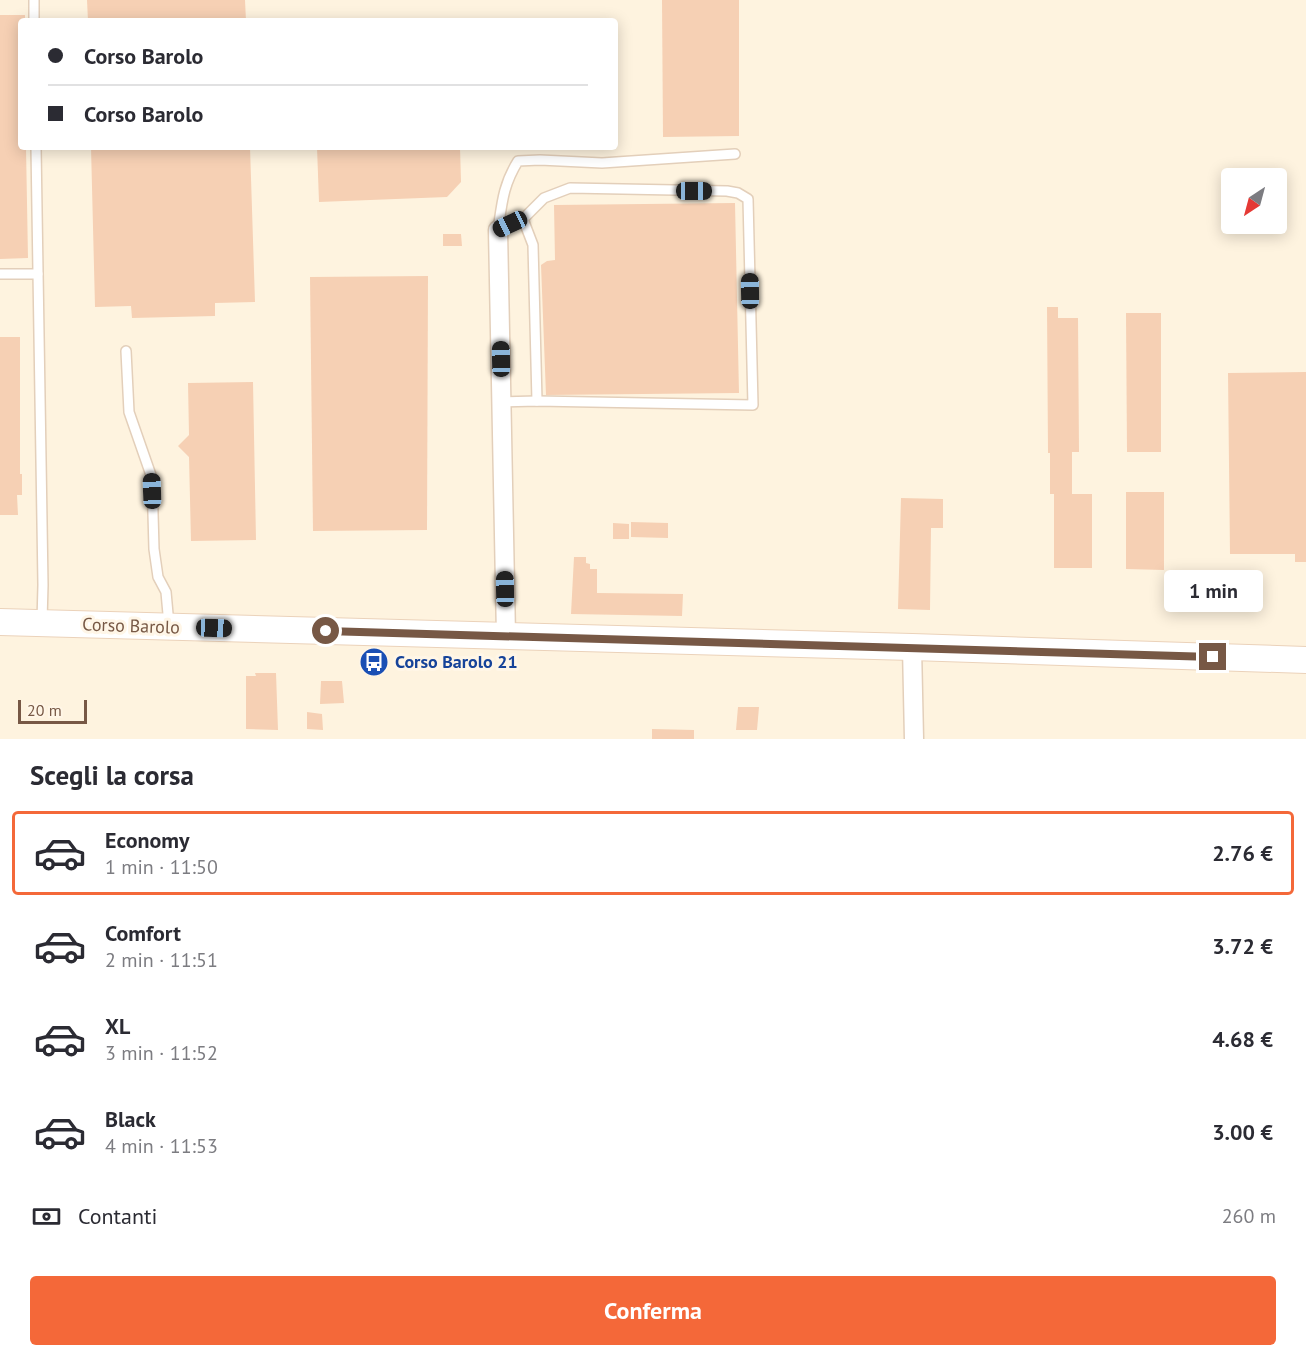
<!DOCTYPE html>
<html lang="it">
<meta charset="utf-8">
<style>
body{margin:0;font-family:"PT Sans",sans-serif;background:#f7f7f7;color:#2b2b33;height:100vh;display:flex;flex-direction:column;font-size:22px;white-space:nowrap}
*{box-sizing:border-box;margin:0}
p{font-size:20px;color:#7c7c81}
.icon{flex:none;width:33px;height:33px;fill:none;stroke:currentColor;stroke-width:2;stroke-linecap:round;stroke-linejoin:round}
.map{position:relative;height:739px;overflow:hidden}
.panel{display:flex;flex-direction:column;background:#fff;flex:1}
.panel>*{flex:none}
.hud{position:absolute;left:18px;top:18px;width:600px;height:132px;border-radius:6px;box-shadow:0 3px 15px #0003;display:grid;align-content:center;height:132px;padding:0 30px;background:#fff}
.needle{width:39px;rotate:216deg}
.controls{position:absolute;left:1221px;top:168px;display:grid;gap:12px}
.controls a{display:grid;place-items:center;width:66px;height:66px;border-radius:6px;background:#fff;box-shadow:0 3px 15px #0003;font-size:30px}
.scale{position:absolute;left:18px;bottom:15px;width:69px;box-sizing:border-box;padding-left:6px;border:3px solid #775845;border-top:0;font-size:16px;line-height:21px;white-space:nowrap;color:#775845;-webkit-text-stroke:4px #fff6e7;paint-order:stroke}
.end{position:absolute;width:27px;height:27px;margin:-14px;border:8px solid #775845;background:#fff;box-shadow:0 0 0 3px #fff}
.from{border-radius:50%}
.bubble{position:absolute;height:42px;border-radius:6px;background:#fff;box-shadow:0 3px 15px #0003;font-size:20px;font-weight:600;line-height:42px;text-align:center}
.car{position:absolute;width:18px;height:36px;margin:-18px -9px;border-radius:8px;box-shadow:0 0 4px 2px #0007;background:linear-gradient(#222 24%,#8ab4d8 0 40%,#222 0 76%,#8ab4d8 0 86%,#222 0)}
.hud b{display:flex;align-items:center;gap:21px;height:57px;font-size:22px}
.hud b+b{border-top:2px solid #e1e1e2}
.hud i{width:15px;height:15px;background:#2b2b33}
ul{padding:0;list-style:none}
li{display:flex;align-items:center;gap:18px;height:84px;margin:0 12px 9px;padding:0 18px;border:3px solid transparent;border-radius:6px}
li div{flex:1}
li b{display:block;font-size:22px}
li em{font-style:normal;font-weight:600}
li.current{border-color:#f46839}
li>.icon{width:54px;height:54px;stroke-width:1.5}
h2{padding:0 30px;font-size:27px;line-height:72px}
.pay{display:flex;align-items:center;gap:15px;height:66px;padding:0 30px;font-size:22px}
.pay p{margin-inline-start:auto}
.button{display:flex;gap:12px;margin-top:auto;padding:12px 30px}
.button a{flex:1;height:69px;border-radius:6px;background:#f46839;color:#fff;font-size:24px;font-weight:600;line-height:69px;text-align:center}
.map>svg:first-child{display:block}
.building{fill:#f6d0b4}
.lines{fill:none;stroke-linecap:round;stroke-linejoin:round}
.service-casing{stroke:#e3cfba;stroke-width:12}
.minor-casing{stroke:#e3cfba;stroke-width:21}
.secondary-casing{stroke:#ebd2ba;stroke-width:28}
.service{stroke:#fff;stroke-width:9}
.minor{stroke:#fff;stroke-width:18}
.secondary{stroke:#fff;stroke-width:26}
.route{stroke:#775845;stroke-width:8}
.labels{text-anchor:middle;stroke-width:6;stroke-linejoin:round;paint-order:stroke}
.street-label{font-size:18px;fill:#775845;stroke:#fff6e7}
.transit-label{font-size:18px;font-weight:bold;fill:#164399;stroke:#fff6e7;text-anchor:start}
</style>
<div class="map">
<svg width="1306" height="739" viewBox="0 0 1306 739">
<rect width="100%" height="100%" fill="#fef3df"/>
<!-- building -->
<g class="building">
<path d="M 87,0 L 245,0 L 246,21 L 88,21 Z"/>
<path d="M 662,0 L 739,0 L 739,136 L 663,137 Z"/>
<path d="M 0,15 L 25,15 L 25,21 L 21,21 L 21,147 L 26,147 L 28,258 L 0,259 Z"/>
<path d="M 91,147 L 250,147 L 255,302 L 215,303 L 215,316 L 132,318 L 131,306 L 95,307 Z"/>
<path d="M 317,147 L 460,147 L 461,182 L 447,197 L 319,202 Z"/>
<path d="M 735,203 L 739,393 L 546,395 L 541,265 L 547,261 L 555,260 L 554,205 Z"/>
<path d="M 443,234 L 461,234 L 462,246 L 443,246 Z"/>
<path d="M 428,276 L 427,530 L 313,531 L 310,277 Z"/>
<path d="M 1047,307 L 1058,307 L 1058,318 L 1078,318 L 1079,452 L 1072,452 L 1072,494 L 1092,494 L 1092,568 L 1054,568 L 1054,494 L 1050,494 L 1050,453 L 1048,453 Z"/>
<path d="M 1126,313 L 1161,313 L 1161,452 L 1127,452 Z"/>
<path d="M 0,337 L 20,337 L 20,474 L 22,474 L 22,495 L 17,495 L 18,515 L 0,515 Z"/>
<path d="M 1306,372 L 1306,562 L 1295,562 L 1295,554 L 1230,554 L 1228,373 Z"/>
<path d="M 253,382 L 256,540 L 191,541 L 189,457 L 178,446 L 189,435 L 188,383 Z"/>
<path d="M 1126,492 L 1164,492 L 1164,570 L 1126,569 Z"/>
<path d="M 901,498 L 943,499 L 943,528 L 931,528 L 930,610 L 898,609 Z"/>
<path d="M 631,522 L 668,523 L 668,538 L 631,537 Z"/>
<path d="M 613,523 L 629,524 L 629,539 L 613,539 Z"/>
<path d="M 574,557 L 586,557 L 586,563 L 590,564 L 590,569 L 597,569 L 597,593 L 683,594 L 682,616 L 571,614 Z"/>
<path d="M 255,673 L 276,673 L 278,730 L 246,729 L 246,676 L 256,676 Z"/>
<path d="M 321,681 L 342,681 L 344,703 L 320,704 Z"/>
<path d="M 738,707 L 759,707 L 757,730 L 736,730 Z"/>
<path d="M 307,712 L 322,714 L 323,730 L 307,729 Z"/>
<path d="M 652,729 L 694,730 L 694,739 L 652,739 Z"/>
</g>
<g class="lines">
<!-- service casing -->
<g class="service-casing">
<g id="service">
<path d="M 34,0 L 34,21"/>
<path d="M 36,147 L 43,585 L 42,621"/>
<path d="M 523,219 L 533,245 L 537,401"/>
<path d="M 498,230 L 523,219 L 544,198 L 570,188 L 727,191 L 738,193 L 748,199 L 753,405 L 537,401 L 501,402"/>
<path d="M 498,230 C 502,203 503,185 518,161 L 540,160 L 602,163 L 735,154"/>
<path d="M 0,274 L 38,274"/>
<path d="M 126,351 L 129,412 L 152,478 L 154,549 L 158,577 L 166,592 L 169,625"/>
</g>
</g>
<!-- minor casing -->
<g class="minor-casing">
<g id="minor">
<path d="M 498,230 L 506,636"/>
<path d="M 912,647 L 914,739"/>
</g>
</g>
<!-- secondary casing -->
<g class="secondary-casing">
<path id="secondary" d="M 0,622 L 912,647 L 1306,660"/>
</g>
<!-- service -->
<use href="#service" class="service"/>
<!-- minor -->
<use href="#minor" class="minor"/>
<!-- secondary -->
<use href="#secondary" class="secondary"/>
</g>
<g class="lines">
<!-- route -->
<path class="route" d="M 326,631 L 1213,657"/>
</g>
<!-- icons -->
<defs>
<g id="bus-disc" transform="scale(1.5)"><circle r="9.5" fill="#1a4fb4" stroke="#fff6e7"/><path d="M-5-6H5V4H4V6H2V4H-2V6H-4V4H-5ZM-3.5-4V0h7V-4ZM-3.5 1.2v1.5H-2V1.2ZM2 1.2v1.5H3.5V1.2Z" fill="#fff"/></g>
</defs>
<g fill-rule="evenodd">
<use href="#bus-disc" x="374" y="662"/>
</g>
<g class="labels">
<!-- street labels -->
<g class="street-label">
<text transform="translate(131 626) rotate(2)" y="6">Corso Barolo</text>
</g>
<!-- transit labels -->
<g class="transit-label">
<text x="395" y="668">Corso Barolo 21</text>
</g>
</g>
</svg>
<div class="controls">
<a><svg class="needle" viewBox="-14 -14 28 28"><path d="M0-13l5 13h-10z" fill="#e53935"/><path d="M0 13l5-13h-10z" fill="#7c7c81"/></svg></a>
</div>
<div class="scale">20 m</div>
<i class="end from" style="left:326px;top:631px"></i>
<i class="end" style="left:1213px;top:657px"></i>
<div class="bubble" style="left:1164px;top:570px;width:99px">1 min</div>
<i class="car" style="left:694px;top:191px;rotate:90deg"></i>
<i class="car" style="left:510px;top:224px;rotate:245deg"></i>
<i class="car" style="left:750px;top:291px;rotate:359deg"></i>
<i class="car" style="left:501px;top:359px;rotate:359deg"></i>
<i class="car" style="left:152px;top:491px;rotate:358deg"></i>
<i class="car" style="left:505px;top:589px;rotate:359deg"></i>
<i class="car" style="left:214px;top:628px;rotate:92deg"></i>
<div class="hud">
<b><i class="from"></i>Corso Barolo</b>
<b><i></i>Corso Barolo</b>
</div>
</div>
<section class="panel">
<h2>Scegli la corsa</h2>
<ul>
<li class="current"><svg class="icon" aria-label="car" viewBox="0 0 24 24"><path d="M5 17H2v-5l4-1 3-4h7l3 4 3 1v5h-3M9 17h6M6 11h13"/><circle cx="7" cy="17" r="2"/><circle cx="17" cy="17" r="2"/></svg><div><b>Economy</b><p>1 min · 11:50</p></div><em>2.76 €</em></li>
<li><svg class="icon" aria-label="car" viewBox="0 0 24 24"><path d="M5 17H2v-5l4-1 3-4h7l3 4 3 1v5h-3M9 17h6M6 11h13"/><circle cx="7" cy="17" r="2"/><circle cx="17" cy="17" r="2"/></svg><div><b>Comfort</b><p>2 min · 11:51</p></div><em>3.72 €</em></li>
<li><svg class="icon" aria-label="car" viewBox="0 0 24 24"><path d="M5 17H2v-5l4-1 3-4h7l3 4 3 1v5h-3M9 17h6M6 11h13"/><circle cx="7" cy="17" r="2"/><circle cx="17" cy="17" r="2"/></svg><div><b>XL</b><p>3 min · 11:52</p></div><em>4.68 €</em></li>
<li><svg class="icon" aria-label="car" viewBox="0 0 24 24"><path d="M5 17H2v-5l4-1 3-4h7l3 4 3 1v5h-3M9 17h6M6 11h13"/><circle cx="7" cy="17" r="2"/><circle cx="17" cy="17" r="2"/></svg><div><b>Black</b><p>4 min · 11:53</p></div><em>3.00 €</em></li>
</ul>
<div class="pay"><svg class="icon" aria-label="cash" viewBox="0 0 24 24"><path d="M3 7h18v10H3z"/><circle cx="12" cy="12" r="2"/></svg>Contanti<p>260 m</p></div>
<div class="button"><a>Conferma</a></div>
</section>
